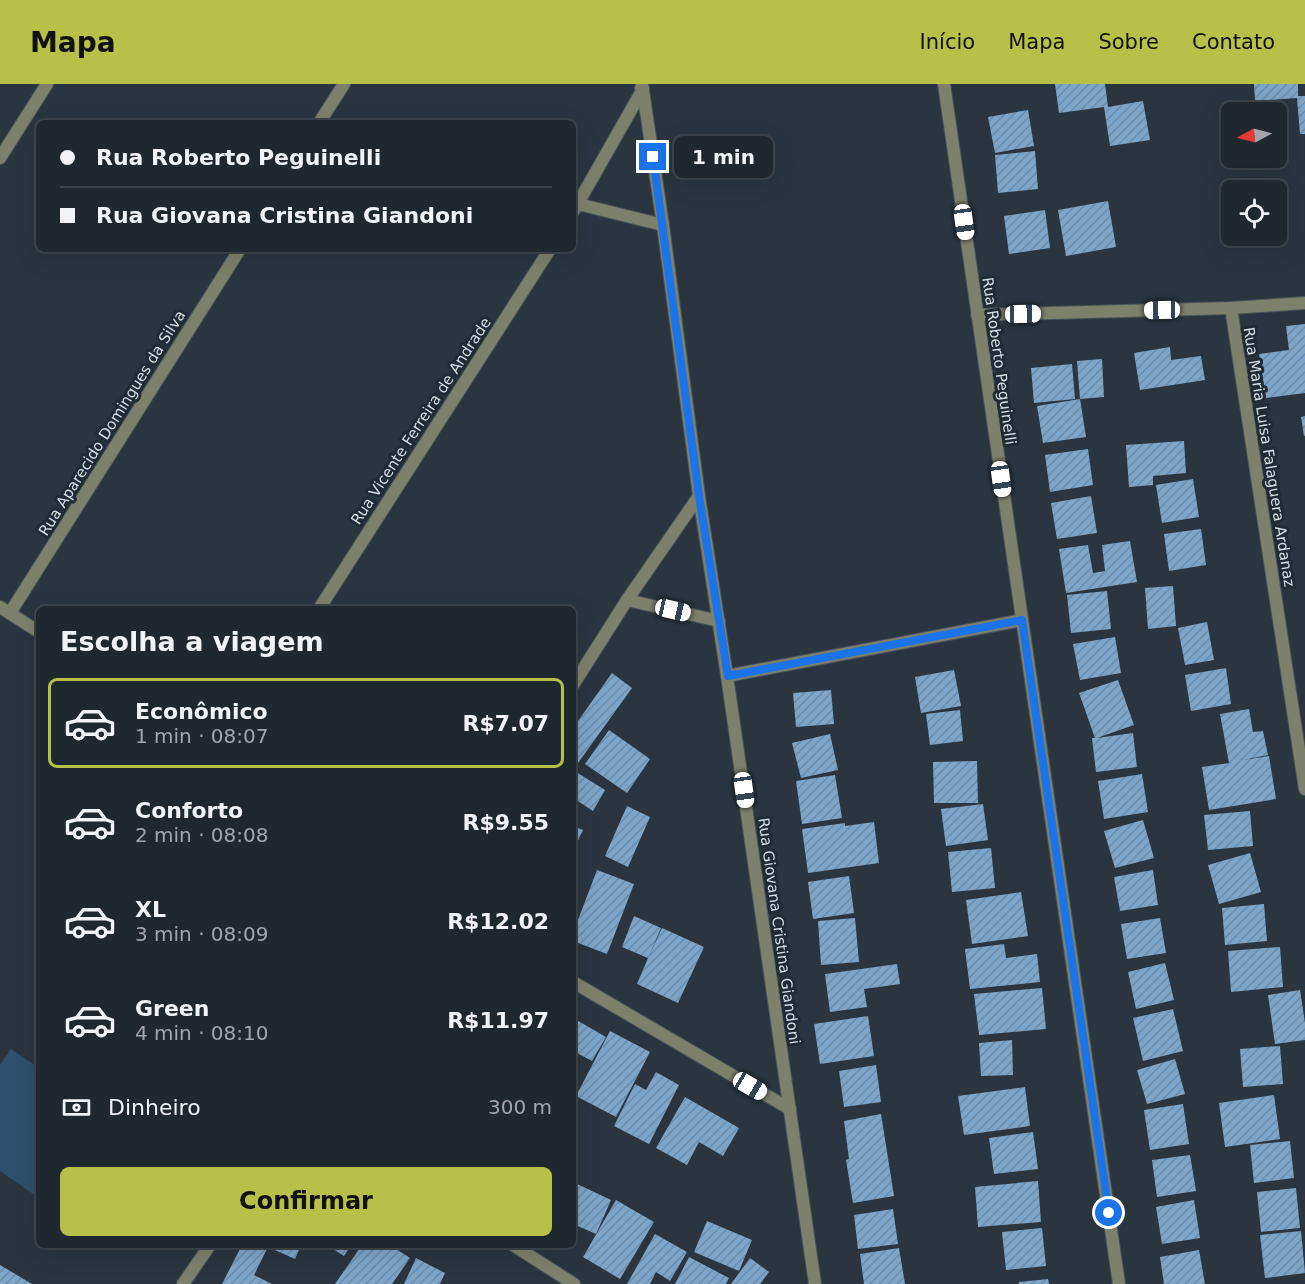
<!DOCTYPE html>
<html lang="pt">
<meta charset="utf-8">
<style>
body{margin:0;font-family:"DejaVu Sans",sans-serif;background:#2d343b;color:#f1f3f6;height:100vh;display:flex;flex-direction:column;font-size:22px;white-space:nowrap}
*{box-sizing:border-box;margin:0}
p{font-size:20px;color:#a2a6aa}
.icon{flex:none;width:33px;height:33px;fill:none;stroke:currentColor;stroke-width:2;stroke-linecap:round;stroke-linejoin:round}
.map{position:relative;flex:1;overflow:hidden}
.details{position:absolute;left:36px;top:522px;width:540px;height:642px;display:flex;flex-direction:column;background:#20282f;border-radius:9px;box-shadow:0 6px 24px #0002,0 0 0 2px #3d444b}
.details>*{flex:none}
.guide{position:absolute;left:36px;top:36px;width:540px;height:132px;border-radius:9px;box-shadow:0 6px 24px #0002,0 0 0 2px #3d444b;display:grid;align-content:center;height:132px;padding:0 24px;background:#20282f}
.needle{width:39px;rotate:263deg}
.controls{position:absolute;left:1221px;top:18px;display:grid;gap:12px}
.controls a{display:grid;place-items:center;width:66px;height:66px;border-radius:9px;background:#20282f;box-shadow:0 6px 24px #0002,0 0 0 2px #3d444b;font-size:30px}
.end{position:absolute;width:27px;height:27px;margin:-14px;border:8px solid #1a73e8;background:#fff;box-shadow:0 0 0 3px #fff}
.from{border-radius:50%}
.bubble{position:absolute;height:42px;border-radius:9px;background:#20282f;box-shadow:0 6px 24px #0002,0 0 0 2px #3d444b;font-size:20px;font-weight:600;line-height:42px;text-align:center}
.car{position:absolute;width:18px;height:36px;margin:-18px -9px;border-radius:8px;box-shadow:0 0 4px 2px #0007;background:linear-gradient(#fff 24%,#345 0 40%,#fff 0 76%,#345 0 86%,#fff 0)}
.guide b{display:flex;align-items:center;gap:21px;height:57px;font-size:22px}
.guide b+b{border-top:2px solid #3d444b}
.guide i{width:15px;height:15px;background:#f1f3f6}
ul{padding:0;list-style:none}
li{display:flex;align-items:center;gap:18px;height:90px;margin:0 12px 9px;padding:0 12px;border:3px solid transparent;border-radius:9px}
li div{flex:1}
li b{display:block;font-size:22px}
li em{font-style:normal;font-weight:600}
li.selected{border-color:#b7c148}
li>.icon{width:54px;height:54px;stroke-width:1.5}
h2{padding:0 24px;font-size:27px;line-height:72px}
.pay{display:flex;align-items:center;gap:15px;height:66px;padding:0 24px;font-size:22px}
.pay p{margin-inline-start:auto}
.primary-button{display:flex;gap:12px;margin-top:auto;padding:12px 24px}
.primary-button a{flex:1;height:69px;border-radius:9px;background:#b7c148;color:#111;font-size:24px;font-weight:600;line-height:69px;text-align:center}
header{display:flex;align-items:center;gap:36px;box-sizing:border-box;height:84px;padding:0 30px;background:#b7c148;color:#111}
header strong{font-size:28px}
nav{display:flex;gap:33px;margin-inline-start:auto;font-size:21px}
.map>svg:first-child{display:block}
.pitch{fill:#2f506c}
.building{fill:url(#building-hatch)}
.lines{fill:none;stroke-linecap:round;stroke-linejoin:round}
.minor-casing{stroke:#49535d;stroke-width:14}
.minor{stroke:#7d806b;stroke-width:12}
.route{stroke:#1a73e8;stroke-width:8}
.labels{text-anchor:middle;stroke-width:6;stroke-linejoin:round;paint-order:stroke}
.street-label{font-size:15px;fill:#d7dee4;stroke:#202b35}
</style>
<header>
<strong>Mapa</strong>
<nav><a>Início</a><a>Mapa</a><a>Sobre</a><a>Contato</a></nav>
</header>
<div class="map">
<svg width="1305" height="1200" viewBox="0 0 1305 1200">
<defs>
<pattern id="building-hatch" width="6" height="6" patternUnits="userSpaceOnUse" patternTransform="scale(1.5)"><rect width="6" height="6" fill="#7da5c9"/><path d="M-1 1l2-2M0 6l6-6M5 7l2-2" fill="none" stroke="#6e8ca8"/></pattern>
</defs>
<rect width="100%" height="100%" fill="#2a353f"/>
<!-- pitch -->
<path class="pitch" d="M 11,965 L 39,984 L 39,1114 L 0,1087 L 0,981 Z"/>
<!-- building -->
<g class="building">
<path d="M 1055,0 L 1105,0 L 1108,23 L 1143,17 L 1150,56 L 1110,62 L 1104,23 L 1059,29 Z"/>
<path d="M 1254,0 L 1298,0 L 1298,12 L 1305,12 L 1305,50 L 1300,50 L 1297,14 L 1255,17 Z"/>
<path d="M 1028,26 L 1034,62 L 995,69 L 988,33 Z"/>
<path d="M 1035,67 L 1038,105 L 998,109 L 995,71 Z"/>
<path d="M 1108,117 L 1116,163 L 1066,172 L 1058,126 Z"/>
<path d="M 1045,126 L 1050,164 L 1009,170 L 1004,132 Z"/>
<path d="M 1305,240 L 1305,309 L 1266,314 L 1259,270 L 1289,266 L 1286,242 Z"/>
<path d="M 1170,263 L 1171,276 L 1201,272 L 1205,296 L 1140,306 L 1134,269 Z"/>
<path d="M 1102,275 L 1104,313 L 1080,315 L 1077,277 Z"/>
<path d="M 1072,280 L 1075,315 L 1034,319 L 1031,284 Z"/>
<path d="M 1080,315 L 1086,353 L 1043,359 L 1037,322 Z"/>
<path d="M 1305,332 L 1305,352 L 1304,352 L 1301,333 Z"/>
<path d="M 1184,357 L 1186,389 L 1153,392 L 1153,401 L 1129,403 L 1126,361 Z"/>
<path d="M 1088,365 L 1093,401 L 1050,408 L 1045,371 Z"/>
<path d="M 1193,395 L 1199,433 L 1162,439 L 1156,401 Z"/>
<path d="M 1091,412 L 1097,449 L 1057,455 L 1051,419 Z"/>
<path d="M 1201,445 L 1206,481 L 1169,487 L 1164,450 Z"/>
<path d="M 1130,457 L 1137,498 L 1066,509 L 1059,465 L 1088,461 L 1093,489 L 1105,487 L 1102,461 Z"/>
<path d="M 1173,502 L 1176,542 L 1148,545 L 1145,504 Z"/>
<path d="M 1107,507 L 1111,545 L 1071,549 L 1067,511 Z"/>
<path d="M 1207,538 L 1214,576 L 1185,581 L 1178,544 Z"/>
<path d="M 1115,553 L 1121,589 L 1080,596 L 1073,560 Z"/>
<path d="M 1226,584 L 1231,620 L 1191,627 L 1185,591 Z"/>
<path d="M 954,586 L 961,622 L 921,629 L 915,593 Z"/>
<path d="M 612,589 L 632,604 L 573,686 L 605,706 L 593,727 L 573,714 L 573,644 Z"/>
<path d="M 1118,596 L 1134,641 L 1097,654 L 1133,649 L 1137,683 L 1096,688 L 1092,654 L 1095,654 L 1079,609 Z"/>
<path d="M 831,606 L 834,640 L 796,643 L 793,609 Z"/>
<path d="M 1249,625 L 1253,648 L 1263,647 L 1268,671 L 1243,676 L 1269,672 L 1276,715 L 1209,726 L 1202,683 L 1229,679 L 1220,630 Z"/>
<path d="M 960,626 L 963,657 L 930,661 L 926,630 Z"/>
<path d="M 609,646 L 650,675 L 627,709 L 585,680 Z"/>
<path d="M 830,650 L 838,686 L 801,694 L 792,659 Z"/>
<path d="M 977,677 L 978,719 L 934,719 L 933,678 Z"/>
<path d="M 1142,690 L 1148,728 L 1104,735 L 1098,697 Z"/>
<path d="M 835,691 L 842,734 L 802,740 L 796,697 Z"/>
<path d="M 983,720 L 988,756 L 946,762 L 941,725 Z"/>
<path d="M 627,722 L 650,733 L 628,783 L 605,772 Z"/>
<path d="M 1250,727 L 1253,762 L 1208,766 L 1204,731 Z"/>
<path d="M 1143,736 L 1154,774 L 1115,784 L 1104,747 Z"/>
<path d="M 874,738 L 879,779 L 808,789 L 802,745 L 845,739 L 845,742 Z"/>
<path d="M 573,742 L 583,746 L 573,767 Z"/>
<path d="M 991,764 L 995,804 L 952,808 L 948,768 Z"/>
<path d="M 1250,769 L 1261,808 L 1219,820 L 1208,781 Z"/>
<path d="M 597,786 L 634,800 L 607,870 L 573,857 L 573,849 Z"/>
<path d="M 1153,786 L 1158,821 L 1120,827 L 1114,793 Z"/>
<path d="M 849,792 L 854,829 L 813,835 L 808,798 Z"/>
<path d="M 1021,808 L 1028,852 L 972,860 L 966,816 Z"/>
<path d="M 1264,820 L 1267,857 L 1225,861 L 1222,824 Z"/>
<path d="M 634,832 L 661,844 L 649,872 L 662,844 L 704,863 L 678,919 L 637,900 L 648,874 L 622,863 Z"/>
<path d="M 855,834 L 859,878 L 821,881 L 818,837 Z"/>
<path d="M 1160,834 L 1166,869 L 1127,875 L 1121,840 Z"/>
<path d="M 1004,860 L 1006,874 L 1037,870 L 1040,898 L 970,905 L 965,865 Z"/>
<path d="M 1280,863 L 1283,903 L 1231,908 L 1228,867 Z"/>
<path d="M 1165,879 L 1174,916 L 1136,925 L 1128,888 Z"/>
<path d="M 897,880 L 900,900 L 864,905 L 867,923 L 830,928 L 825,890 Z"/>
<path d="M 1042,904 L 1046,945 L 979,951 L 974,910 Z"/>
<path d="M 1300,906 L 1305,939 L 1305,956 L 1275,960 L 1268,911 Z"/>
<path d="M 1173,925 L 1183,967 L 1143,977 L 1133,934 Z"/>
<path d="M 868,932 L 874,972 L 820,980 L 814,940 Z"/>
<path d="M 573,934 L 606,953 L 592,977 L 573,967 Z"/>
<path d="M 610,947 L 650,968 L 616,1033 L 576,1012 Z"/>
<path d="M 1012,956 L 1013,991 L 981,992 L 979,959 Z"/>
<path d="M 1280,962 L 1283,1000 L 1243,1003 L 1240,965 Z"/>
<path d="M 1175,975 L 1185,1010 L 1147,1020 L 1137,986 Z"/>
<path d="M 876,981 L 881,1018 L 844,1023 L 839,987 Z"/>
<path d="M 656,988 L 679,1001 L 649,1060 L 614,1042 L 635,1000 L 646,1006 Z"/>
<path d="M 1025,1003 L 1030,1042 L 964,1051 L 958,1012 Z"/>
<path d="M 1274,1011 L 1280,1055 L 1225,1063 L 1219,1019 Z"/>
<path d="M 685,1013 L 739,1044 L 723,1072 L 699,1058 L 687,1081 L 656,1064 Z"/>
<path d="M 1183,1020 L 1189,1060 L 1150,1066 L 1144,1026 Z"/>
<path d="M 881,1030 L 894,1112 L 853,1119 L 846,1076 L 849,1075 L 844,1037 Z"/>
<path d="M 1033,1048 L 1038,1085 L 994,1090 L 989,1054 Z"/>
<path d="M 1290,1057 L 1294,1094 L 1254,1099 L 1250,1061 Z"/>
<path d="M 1190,1071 L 1196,1107 L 1157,1113 L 1152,1076 Z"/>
<path d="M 1038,1097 L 1041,1138 L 978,1143 L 975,1103 Z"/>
<path d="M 573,1098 L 611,1116 L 596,1150 L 573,1140 Z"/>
<path d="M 1296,1104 L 1300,1144 L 1261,1148 L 1257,1108 Z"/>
<path d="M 616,1116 L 654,1138 L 620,1195 L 583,1173 Z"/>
<path d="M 1194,1116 L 1200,1154 L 1162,1160 L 1156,1123 Z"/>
<path d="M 893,1125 L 898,1160 L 858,1165 L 854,1131 Z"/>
<path d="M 707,1137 L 752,1156 L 739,1187 L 694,1168 Z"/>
<path d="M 1042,1144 L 1046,1182 L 1006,1186 L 1002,1148 Z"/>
<path d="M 1301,1147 L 1305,1189 L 1265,1194 L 1260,1151 Z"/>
<path d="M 655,1150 L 687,1168 L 670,1197 L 656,1188 L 650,1200 L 627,1200 Z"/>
<path d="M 242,1161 L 301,1161 L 295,1175 L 268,1163 L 254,1191 L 272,1200 L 222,1200 Z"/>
<path d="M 327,1161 L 351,1161 L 344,1172 Z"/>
<path d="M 362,1161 L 390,1161 L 410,1174 L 392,1200 L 335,1200 Z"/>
<path d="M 899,1164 L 905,1200 L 864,1200 L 860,1170 Z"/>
<path d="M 1199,1166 L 1205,1200 L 1164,1200 L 1160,1173 Z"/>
<path d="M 689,1173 L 729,1194 L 726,1200 L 675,1200 Z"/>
<path d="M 416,1174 L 445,1189 L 440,1200 L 404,1200 Z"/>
<path d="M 750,1174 L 769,1188 L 760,1200 L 731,1200 Z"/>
<path d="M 0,1181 L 32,1200 L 0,1200 Z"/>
<path d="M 1048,1195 L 1049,1200 L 1019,1200 L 1019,1198 Z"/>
</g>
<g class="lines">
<!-- minor casing -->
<g class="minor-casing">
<g id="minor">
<path d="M 642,0 L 663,141 L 699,412 L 727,592 L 815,1200"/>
<path d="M 944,0 L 1119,1200"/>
<path d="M 319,39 L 344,0"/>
<path d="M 0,74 L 47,0"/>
<path d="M 578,120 L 663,141"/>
<path d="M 573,128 L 643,5 L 641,4"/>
<path d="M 1231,224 L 1305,705"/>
<path d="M 977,231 L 1231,224 L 1305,219"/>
<path d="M 627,516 L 719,537"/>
<path d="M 0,523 L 39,548"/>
<path d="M 319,525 L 550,165"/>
<path d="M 10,529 L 240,165"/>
<path d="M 727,592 L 1022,536"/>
<path d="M 573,601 L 627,516 L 699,412"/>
<path d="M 573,898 L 790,1025"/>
<path d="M 513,1161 L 574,1200"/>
<path d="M 183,1200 L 210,1161"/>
</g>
</g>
<!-- minor -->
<use href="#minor" class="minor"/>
</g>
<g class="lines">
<!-- route -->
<path class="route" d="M 653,73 L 699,412 L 728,592 L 1022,536 L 1109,1129"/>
</g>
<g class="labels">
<!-- street labels -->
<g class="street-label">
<text transform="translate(999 277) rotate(82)" y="5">Rua Roberto Peguinelli</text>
<text transform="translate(421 337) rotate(-57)" y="5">Rua Vicente Ferreira de Andrade</text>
<text transform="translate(112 339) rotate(-58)" y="5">Rua Aparecido Domingues da Silva</text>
<text transform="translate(1269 373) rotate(81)" y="5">Rua Maria Luisa Falaguera Ardanaz</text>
<text transform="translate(779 847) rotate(82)" y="5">Rua Giovana Cristina Giandoni</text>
</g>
</g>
</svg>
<div class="controls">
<a><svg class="needle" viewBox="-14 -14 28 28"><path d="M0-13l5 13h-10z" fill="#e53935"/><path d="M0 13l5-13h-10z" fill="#a2a6aa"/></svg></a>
<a><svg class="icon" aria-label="locate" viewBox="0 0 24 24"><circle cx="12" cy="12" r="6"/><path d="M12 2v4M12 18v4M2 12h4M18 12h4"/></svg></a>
</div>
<i class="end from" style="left:1109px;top:1129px"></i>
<i class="end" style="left:653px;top:73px"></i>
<div class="bubble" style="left:674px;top:52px;width:99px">1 min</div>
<i class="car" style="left:964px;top:138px;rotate:172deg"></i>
<i class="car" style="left:1162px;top:226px;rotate:269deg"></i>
<i class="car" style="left:1023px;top:230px;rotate:89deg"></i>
<i class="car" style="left:1001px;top:395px;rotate:172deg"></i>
<i class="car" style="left:673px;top:526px;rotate:103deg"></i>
<i class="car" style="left:744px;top:706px;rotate:172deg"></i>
<i class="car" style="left:750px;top:1002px;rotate:120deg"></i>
<div class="guide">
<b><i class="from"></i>Rua Roberto Peguinelli</b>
<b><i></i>Rua Giovana Cristina Giandoni</b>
</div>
<section class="details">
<h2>Escolha a viagem</h2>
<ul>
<li class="selected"><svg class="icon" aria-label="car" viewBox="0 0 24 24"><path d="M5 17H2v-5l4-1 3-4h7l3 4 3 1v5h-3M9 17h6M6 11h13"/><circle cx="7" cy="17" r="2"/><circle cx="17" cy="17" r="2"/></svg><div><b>Econômico</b><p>1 min · 08:07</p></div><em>R$7.07</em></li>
<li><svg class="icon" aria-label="car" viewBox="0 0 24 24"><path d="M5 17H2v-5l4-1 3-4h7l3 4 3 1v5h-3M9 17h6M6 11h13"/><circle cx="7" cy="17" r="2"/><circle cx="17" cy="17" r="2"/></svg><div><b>Conforto</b><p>2 min · 08:08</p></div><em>R$9.55</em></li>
<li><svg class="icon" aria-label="car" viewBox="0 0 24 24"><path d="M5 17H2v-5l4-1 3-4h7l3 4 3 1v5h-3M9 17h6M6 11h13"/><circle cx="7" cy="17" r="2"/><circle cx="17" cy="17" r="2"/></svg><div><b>XL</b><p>3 min · 08:09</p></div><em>R$12.02</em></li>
<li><svg class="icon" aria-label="car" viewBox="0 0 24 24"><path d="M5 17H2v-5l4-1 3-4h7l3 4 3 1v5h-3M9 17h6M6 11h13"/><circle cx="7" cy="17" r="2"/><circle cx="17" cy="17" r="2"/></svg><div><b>Green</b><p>4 min · 08:10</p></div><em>R$11.97</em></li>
</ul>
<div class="pay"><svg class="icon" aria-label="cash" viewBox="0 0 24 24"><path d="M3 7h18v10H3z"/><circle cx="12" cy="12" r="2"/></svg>Dinheiro<p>300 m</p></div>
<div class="primary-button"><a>Confirmar</a></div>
</section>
</div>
